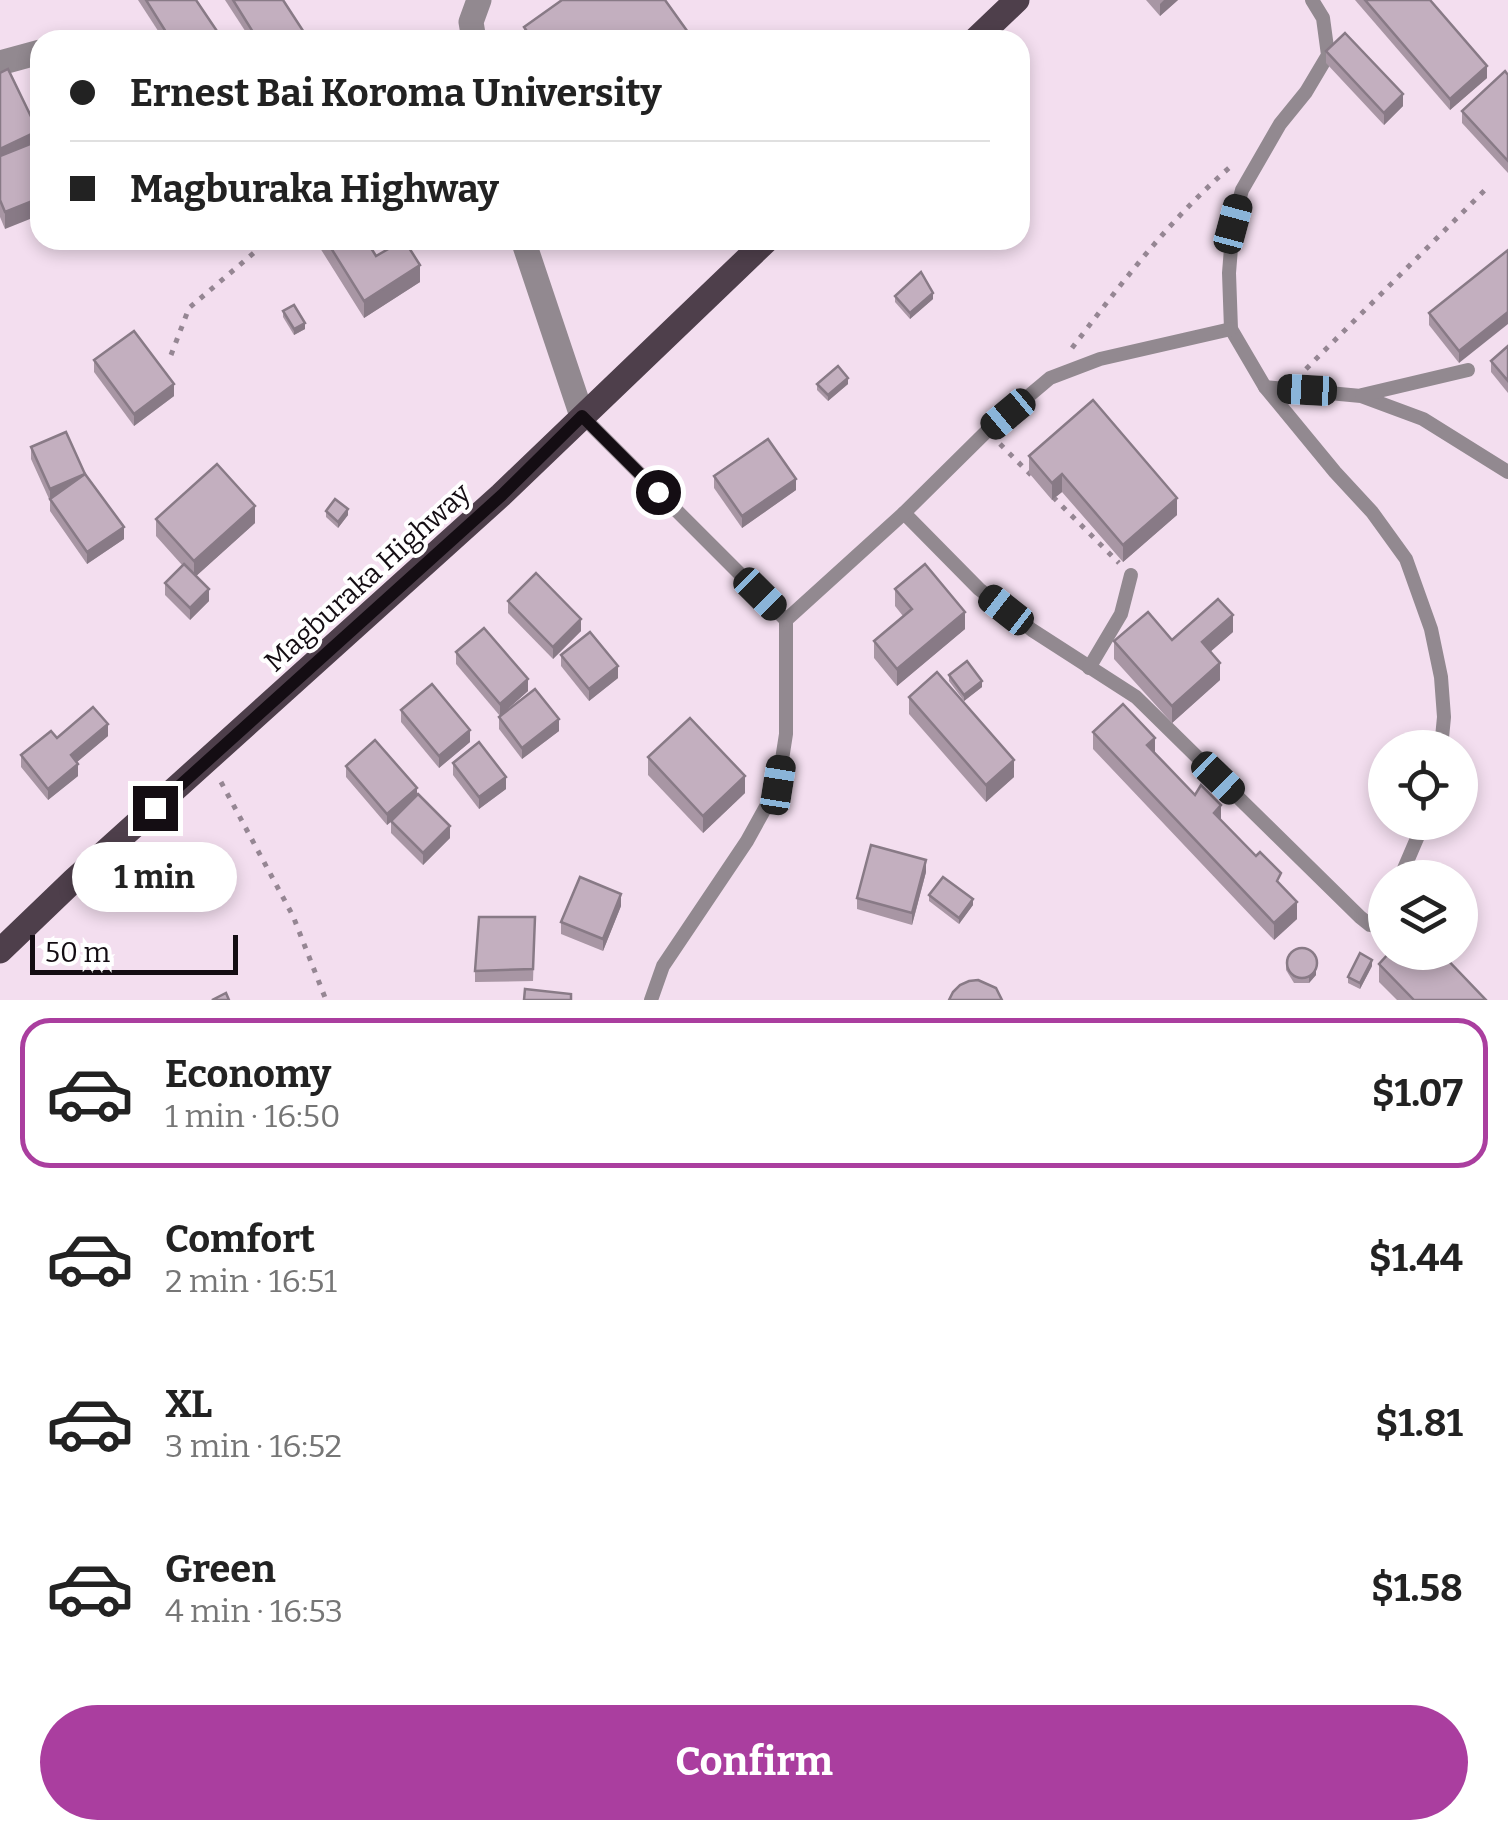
<!DOCTYPE html>
<meta charset="utf-8">
<style>
body{margin:0;font-family:Bitter,serif;background:#f2f2f2;color:#222;height:100vh;display:flex;flex-direction:column;font-size:38px;white-space:nowrap}
*{box-sizing:border-box;margin:0}
p{font-size:32px;color:#767676}
.icon{flex:none;width:55px;height:55px;fill:none;stroke:currentColor;stroke-width:2;stroke-linecap:round;stroke-linejoin:round}
.map{position:relative;height:1000px;overflow:hidden}
.details{display:flex;flex-direction:column;background:#fff;flex:1}
.details>*{flex:none}
.hud{position:absolute;left:30px;top:30px;width:1000px;height:220px;border-radius:30px;box-shadow:0 5px 15px #0003;display:grid;align-content:center;height:220px;padding:0 40px;background:#fff}
.controls{position:absolute;left:1368px;top:730px;display:grid;gap:20px}
.controls a{display:grid;place-items:center;width:110px;height:110px;border-radius:50%;background:#fff;box-shadow:0 5px 15px #0003;font-size:50px}
.scale{position:absolute;left:30px;bottom:25px;width:208px;box-sizing:border-box;padding-left:10px;border:5px solid #140d13;border-top:0;font-size:28px;line-height:35px;white-space:nowrap;color:#140d13;-webkit-text-stroke:8px #fff;paint-order:stroke}
.end{position:absolute;width:45px;height:45px;margin:-22px;border:12px solid #140d13;background:#fff;box-shadow:0 0 0 5px #fff}
.from{border-radius:50%}
.bubble{position:absolute;height:70px;border-radius:35px;background:#fff;box-shadow:0 5px 15px #0003;font-size:32px;font-weight:700;line-height:70px;text-align:center}
.car{position:absolute;width:30px;height:60px;margin:-30px -15px;border-radius:12px;box-shadow:0 0 8px 2px #0007;background:linear-gradient(#222 24%,#8ab4d8 0 40%,#222 0 76%,#8ab4d8 0 86%,#222 0)}
.hud b{display:flex;align-items:center;gap:35px;height:95px;font-size:38px}
.hud b+b{border-top:2px solid #e0e0e0}
.hud i{width:25px;height:25px;background:#222}
ul{padding:18px 0 0;list-style:none}
li{display:flex;align-items:center;gap:30px;height:150px;margin:0 20px 15px;padding:0 20px;border:5px solid transparent;border-radius:30px}
li div{flex:1}
li b{display:block;font-size:38px}
li em{font-style:normal;font-weight:700}
li.current{border-color:#aa3e9f}
li>.icon{width:90px;height:90px;stroke-width:1.5}
.primary-button{display:flex;gap:20px;margin-top:auto;padding:20px 40px}
.primary-button a{flex:1;height:115px;border-radius:60px;background:#aa3e9f;color:#fff;font-size:40px;font-weight:700;line-height:115px;text-align:center}
.map>svg:first-child{display:block}
.lines{fill:none;stroke-linecap:round;stroke-linejoin:round}
.path{stroke:#958693;stroke-width:5;stroke-dasharray:5 8;stroke-linecap:butt}
.service{stroke:#928990;stroke-width:14}
.minor{stroke:#928990;stroke-width:25}
.primary{stroke:#4e3f4b;stroke-width:25}
.wall{fill:#a896a4}
.shaded-wall{fill:#887a86}
.building{fill:#c3afbf;stroke:#887a86;stroke-width:2.5}
.route{stroke:#140d13;stroke-width:12}
.labels{text-anchor:middle;stroke-width:8;stroke-linejoin:round;paint-order:stroke}
.street-label{font-size:28px;fill:#140d13;stroke:#fff}
</style>
<div class="map">
<svg width="1508" height="1000" viewBox="0 0 1508 1000">
<rect width="100%" height="100%" fill="#f3deef"/>
<g class="lines">
<!-- path -->
<g class="path">
<path d="M 1072,348 C 1121,284 1168,221 1229,168"/>
<path d="M 171,355 L 189,308 L 269,240"/>
<path d="M 1306,369 L 1486,189"/>
<path d="M 1000,444 L 1031,475"/>
<path d="M 1053,497 L 1119,563"/>
<path d="M 221,782 L 293,916 L 326,1000"/>
</g>
<!-- service -->
<g class="service">
<path d="M 1312,0 L 1323,18 L 1328,55 L 1306,92 L 1280,124 L 1242,190 L 1233,223 L 1229,273 L 1231,329 L 1265,387 L 1335,472 L 1372,512 L 1406,559 L 1431,629 L 1441,677 L 1444,717 L 1441,748"/>
<path d="M 1265,387 L 1361,396 L 1423,419 L 1508,472"/>
<path d="M 1362,395 L 1468,370"/>
<path d="M 582,416 L 786,620 L 786,734 L 778,785 L 747,841 L 663,966 L 651,1000"/>
<path d="M 904,513 L 979,589 L 1032,630 L 1136,697 L 1360,917 L 1370,925 L 1375,926 L 1381,922 L 1385,914"/>
<path d="M 786,620 L 904,513 L 987,431 L 1050,378 L 1100,359 L 1231,329"/>
<path d="M 1089,668 L 1121,614 L 1131,575"/>
<path d="M 1400,878 L 1424,822"/>
</g>
<!-- minor -->
<g class="minor">
<path d="M 474,40 L 471,22 L 479,0"/>
<path d="M 0,63 L 40,52"/>
<path d="M 523,240 L 582,416"/>
</g>
<!-- primary -->
<g class="primary">
<path d="M 975,40 L 1017,0"/>
<path d="M 0,951 L 74,880 L 501,495 L 767,240"/>
</g>
</g>
<!-- wall -->
<g class="wall">
<path d="M 138,0 L 196,0 L 223,40 L 164,40 Z"/>
<path d="M 225,0 L 283,0 L 309,40 L 251,40 Z"/>
<path d="M 1146,0 L 1178,0 L 1160,16 Z"/>
<path d="M 1355,0 L 1430,0 L 1487,78 L 1450,110 Z"/>
<path d="M 524,27 L 690,40 L 524,40 Z"/>
<path d="M 1326,51 L 1403,106 L 1384,125 L 1326,63 Z"/>
<path d="M 8,69 L 5,229 L 0,217 L 0,73 Z"/>
<path d="M 1508,75 L 1508,173 L 1462,123 L 1462,111 Z"/>
<path d="M 315,240 L 366,240 L 376,256 L 420,282 L 364,318 Z"/>
<path d="M 1508,250 L 1459,363 L 1429,325 L 1429,313 Z"/>
<path d="M 895,296 L 933,299 L 910,319 L 895,302 Z"/>
<path d="M 283,311 L 305,329 L 294,335 L 283,317 Z"/>
<path d="M 1508,346 L 1508,393 L 1491,372 L 1491,361 Z"/>
<path d="M 94,360 L 174,396 L 134,426 L 94,372 Z"/>
<path d="M 817,384 L 848,384 L 828,401 L 817,390 Z"/>
<path d="M 31,447 L 85,474 L 124,539 L 87,564 L 50,511 L 50,501 L 31,459 Z"/>
<path d="M 1029,456 L 1177,515 L 1123,562 L 1062,492 L 1052,500 L 1029,473 Z"/>
<path d="M 714,476 L 796,490 L 742,528 L 714,488 Z"/>
<path d="M 326,511 L 348,515 L 338,528 L 326,517 Z"/>
<path d="M 156,519 L 255,523 L 196,576 L 209,601 L 190,620 L 165,595 L 165,583 L 182,565 L 156,536 Z"/>
<path d="M 895,589 L 965,629 L 897,686 L 874,658 L 874,641 L 903,616 L 895,606 Z"/>
<path d="M 508,601 L 581,631 L 553,659 L 508,613 Z"/>
<path d="M 1233,632 L 1210,652 L 1220,680 L 1172,723 L 1114,659 L 1114,641 L 1172,640 Z"/>
<path d="M 456,652 L 528,691 L 500,716 L 456,664 Z"/>
<path d="M 561,655 L 618,678 L 589,701 L 561,666 Z"/>
<path d="M 949,675 L 982,687 L 964,701 L 949,681 Z"/>
<path d="M 909,697 L 1014,777 L 986,802 L 909,714 Z"/>
<path d="M 401,710 L 470,742 L 439,768 L 401,722 Z"/>
<path d="M 499,717 L 559,731 L 522,759 L 499,729 Z"/>
<path d="M 1093,732 L 1155,753 L 1195,795 L 1221,820 L 1281,885 L 1297,919 L 1274,940 L 1093,749 Z"/>
<path d="M 108,736 L 77,762 L 78,776 L 48,800 L 21,767 L 21,755 L 57,738 Z"/>
<path d="M 648,757 L 745,793 L 703,833 L 648,775 Z"/>
<path d="M 453,763 L 506,789 L 479,809 L 453,775 Z"/>
<path d="M 346,766 L 417,795 L 450,838 L 423,865 L 391,833 L 391,822 L 387,825 L 346,777 Z"/>
<path d="M 926,872 L 912,925 L 857,909 L 857,898 Z"/>
<path d="M 929,895 L 973,905 L 959,924 L 929,901 Z"/>
<path d="M 621,906 L 603,951 L 561,934 L 561,922 Z"/>
<path d="M 535,917 L 533,981 L 475,982 L 475,971 Z"/>
<path d="M 1316,959 L 1316,975 L 1309,983 L 1294,983 L 1286,970 L 1286,964 Z"/>
<path d="M 1379,964 L 1486,1000 L 1397,1000 L 1379,982 Z"/>
<path d="M 1372,966 L 1360,989 L 1348,983 L 1348,977 Z"/>
</g>
<!-- shaded-wall -->
<g class="shaded-wall">
<path d="M 1164,0 L 1178,0 L 1160,16 L 1160,4 Z"/>
<path d="M 1487,66 L 1487,78 L 1450,110 L 1450,99 Z"/>
<path d="M 1403,94 L 1403,106 L 1384,125 L 1384,113 Z"/>
<path d="M 38,131 L 38,143 L 0,161 L 0,149 Z"/>
<path d="M 40,198 L 40,215 L 5,229 L 5,212 Z"/>
<path d="M 420,265 L 420,282 L 364,318 L 364,301 Z"/>
<path d="M 933,293 L 933,299 L 910,319 L 910,313 Z"/>
<path d="M 1508,312 L 1508,324 L 1459,363 L 1459,351 Z"/>
<path d="M 305,323 L 305,329 L 294,335 L 294,329 Z"/>
<path d="M 848,378 L 848,384 L 828,401 L 828,395 Z"/>
<path d="M 174,384 L 174,396 L 134,426 L 134,414 Z"/>
<path d="M 85,474 L 85,485 L 50,501 L 50,489 Z"/>
<path d="M 1062,474 L 1062,492 L 1052,500 L 1052,483 Z"/>
<path d="M 796,479 L 796,490 L 742,528 L 742,516 Z"/>
<path d="M 1177,498 L 1177,515 L 1123,562 L 1123,545 Z"/>
<path d="M 255,506 L 255,523 L 194,578 L 194,561 Z"/>
<path d="M 348,509 L 348,515 L 338,528 L 338,522 Z"/>
<path d="M 124,527 L 124,539 L 87,564 L 87,552 Z"/>
<path d="M 209,589 L 209,601 L 190,620 L 190,608 Z"/>
<path d="M 965,612 L 965,629 L 897,686 L 897,669 Z"/>
<path d="M 1233,615 L 1233,632 L 1202,659 L 1202,642 Z"/>
<path d="M 581,619 L 581,631 L 553,659 L 553,647 Z"/>
<path d="M 1220,663 L 1220,680 L 1172,723 L 1172,706 Z"/>
<path d="M 618,666 L 618,678 L 589,701 L 589,689 Z"/>
<path d="M 528,679 L 528,691 L 500,716 L 500,704 Z"/>
<path d="M 982,681 L 982,687 L 964,701 L 964,695 Z"/>
<path d="M 559,719 L 559,731 L 522,759 L 522,748 Z"/>
<path d="M 108,724 L 108,736 L 71,767 L 71,755 Z"/>
<path d="M 470,730 L 470,742 L 439,768 L 439,756 Z"/>
<path d="M 1155,738 L 1155,755 L 1147,745 Z"/>
<path d="M 1014,760 L 1014,777 L 986,802 L 986,785 Z"/>
<path d="M 78,764 L 78,776 L 48,800 L 48,789 Z"/>
<path d="M 745,776 L 745,793 L 703,833 L 703,816 Z"/>
<path d="M 506,777 L 506,789 L 479,809 L 479,797 Z"/>
<path d="M 417,788 L 417,799 L 387,825 L 387,814 Z"/>
<path d="M 1221,805 L 1221,822 L 1214,813 Z"/>
<path d="M 450,826 L 450,838 L 423,865 L 423,853 Z"/>
<path d="M 926,860 L 926,872 L 912,925 L 912,913 Z"/>
<path d="M 621,894 L 621,906 L 603,951 L 603,939 Z"/>
<path d="M 973,899 L 973,905 L 959,924 L 959,918 Z"/>
<path d="M 1297,902 L 1297,919 L 1274,940 L 1274,923 Z"/>
<path d="M 1372,960 L 1372,966 L 1360,989 L 1360,983 Z"/>
<path d="M 1316,969 L 1316,975 L 1309,983 L 1309,977 Z"/>
</g>
<!-- building -->
<g class="building">
<path d="M 146,0 L 196,0 L 223,40 L 171,40 Z"/>
<path d="M 233,0 L 283,0 L 309,40 L 258,40 Z"/>
<path d="M 562,0 L 665,0 L 690,35 L 683,40 L 533,40 L 524,27 Z"/>
<path d="M 1365,0 L 1430,0 L 1487,66 L 1450,99 Z"/>
<path d="M 1345,33 L 1403,94 L 1384,113 L 1326,51 Z"/>
<path d="M 8,69 L 38,131 L 0,149 L 0,73 Z"/>
<path d="M 1505,71 L 1508,75 L 1508,161 L 1462,111 Z"/>
<path d="M 40,140 L 40,198 L 5,212 L 0,200 L 0,156 Z"/>
<path d="M 326,240 L 366,240 L 376,256 L 404,240 L 420,265 L 364,301 Z"/>
<path d="M 1508,250 L 1508,312 L 1459,351 L 1429,313 Z"/>
<path d="M 921,272 L 933,293 L 910,313 L 895,296 Z"/>
<path d="M 294,305 L 305,323 L 294,329 L 283,311 Z"/>
<path d="M 134,331 L 174,384 L 134,414 L 94,360 Z"/>
<path d="M 1508,346 L 1508,381 L 1491,361 Z"/>
<path d="M 838,366 L 848,378 L 828,395 L 817,384 Z"/>
<path d="M 1093,400 L 1177,498 L 1123,545 L 1062,474 L 1052,483 L 1029,456 Z"/>
<path d="M 66,432 L 85,474 L 50,489 L 31,447 Z"/>
<path d="M 768,439 L 796,479 L 742,516 L 714,476 Z"/>
<path d="M 217,464 L 255,506 L 194,561 L 156,519 Z"/>
<path d="M 85,474 L 124,527 L 87,552 L 50,499 Z"/>
<path d="M 335,499 L 348,509 L 338,522 L 326,511 Z"/>
<path d="M 184,564 L 209,589 L 190,608 L 165,583 Z"/>
<path d="M 925,564 L 965,612 L 897,669 L 874,641 L 912,609 L 895,589 Z"/>
<path d="M 536,573 L 581,619 L 553,647 L 508,601 Z"/>
<path d="M 1218,599 L 1233,615 L 1202,642 L 1220,663 L 1172,706 L 1114,641 L 1148,612 L 1172,640 Z"/>
<path d="M 484,628 L 528,679 L 500,704 L 456,652 Z"/>
<path d="M 590,632 L 618,666 L 589,689 L 561,655 Z"/>
<path d="M 967,661 L 982,681 L 964,695 L 949,675 Z"/>
<path d="M 937,672 L 1014,760 L 986,785 L 909,697 Z"/>
<path d="M 432,684 L 470,730 L 439,756 L 401,710 Z"/>
<path d="M 535,689 L 559,719 L 522,748 L 499,717 Z"/>
<path d="M 1123,704 L 1155,738 L 1147,745 L 1195,795 L 1201,785 L 1221,805 L 1214,813 L 1256,856 L 1260,852 L 1281,873 L 1277,881 L 1297,902 L 1274,923 L 1093,732 Z"/>
<path d="M 93,707 L 108,724 L 71,755 L 78,764 L 48,789 L 21,755 L 51,731 L 57,738 Z"/>
<path d="M 690,718 L 745,776 L 703,816 L 648,757 Z"/>
<path d="M 375,740 L 417,788 L 387,814 L 346,766 Z"/>
<path d="M 479,742 L 506,777 L 479,797 L 453,763 Z"/>
<path d="M 418,794 L 450,826 L 423,853 L 391,821 Z"/>
<path d="M 871,845 L 926,860 L 912,913 L 857,898 Z"/>
<path d="M 580,877 L 621,894 L 603,939 L 561,922 Z"/>
<path d="M 943,877 L 973,899 L 959,918 L 929,895 Z"/>
<path d="M 479,917 L 535,917 L 533,969 L 475,971 Z"/>
<circle cx="1302" cy="963" r="15"/>
<path d="M 1390,952 L 1413,952 L 1415,955 L 1417,952 L 1440,952 L 1486,1000 L 1414,1000 L 1379,964 Z"/>
<path d="M 1360,953 L 1372,960 L 1360,983 L 1348,977 Z"/>
<path d="M 978,980 L 996,988 L 1002,1000 L 949,1000 L 953,992 L 960,985 L 969,981 Z"/>
<path d="M 525,989 L 571,994 L 571,1000 L 524,1000 Z"/>
<path d="M 226,993 L 229,1000 L 212,1000 Z"/>
</g>
<g class="lines">
<!-- route -->
<path class="route" d="M 155,808 L 502,495 L 582,416 L 658,492"/>
</g>
<g class="labels">
<!-- street labels -->
<g class="street-label">
<text transform="translate(367 577) rotate(-42)" y="10">Magburaka Highway</text>
</g>
</g>
</svg>
<div class="controls">
<a><svg class="icon" aria-label="locate" viewBox="0 0 24 24"><circle cx="12" cy="12" r="6"/><path d="M12 2v4M12 18v4M2 12h4M18 12h4"/></svg></a>
<a><svg class="icon" aria-label="layers" viewBox="0 0 24 24"><path d="M12 4l9 5-9 5-9-5zM3 14l9 5 9-5"/></svg></a>
</div>
<div class="scale">50 m</div>
<i class="end from" style="left:658px;top:492px"></i>
<i class="end" style="left:155px;top:808px"></i>
<div class="bubble" style="left:72px;top:842px;width:165px">1 min</div>
<i class="car" style="left:1233px;top:224px;rotate:15deg"></i>
<i class="car" style="left:1307px;top:390px;rotate:273deg"></i>
<i class="car" style="left:1008px;top:414px;rotate:230deg"></i>
<i class="car" style="left:760px;top:594px;rotate:135deg"></i>
<i class="car" style="left:1006px;top:610px;rotate:308deg"></i>
<i class="car" style="left:1218px;top:778px;rotate:134deg"></i>
<i class="car" style="left:778px;top:785px;rotate:9deg"></i>
<div class="hud">
<b><i class="from"></i>Ernest Bai Koroma University</b>
<b><i></i>Magburaka Highway</b>
</div>
</div>
<section class="details">
<ul>
<li class="current"><svg class="icon" aria-label="car" viewBox="0 0 24 24"><path d="M5 17H2v-5l4-1 3-4h7l3 4 3 1v5h-3M9 17h6M6 11h13"/><circle cx="7" cy="17" r="2"/><circle cx="17" cy="17" r="2"/></svg><div><b>Economy</b><p>1 min · 16:50</p></div><em>$1.07</em></li>
<li><svg class="icon" aria-label="car" viewBox="0 0 24 24"><path d="M5 17H2v-5l4-1 3-4h7l3 4 3 1v5h-3M9 17h6M6 11h13"/><circle cx="7" cy="17" r="2"/><circle cx="17" cy="17" r="2"/></svg><div><b>Comfort</b><p>2 min · 16:51</p></div><em>$1.44</em></li>
<li><svg class="icon" aria-label="car" viewBox="0 0 24 24"><path d="M5 17H2v-5l4-1 3-4h7l3 4 3 1v5h-3M9 17h6M6 11h13"/><circle cx="7" cy="17" r="2"/><circle cx="17" cy="17" r="2"/></svg><div><b>XL</b><p>3 min · 16:52</p></div><em>$1.81</em></li>
<li><svg class="icon" aria-label="car" viewBox="0 0 24 24"><path d="M5 17H2v-5l4-1 3-4h7l3 4 3 1v5h-3M9 17h6M6 11h13"/><circle cx="7" cy="17" r="2"/><circle cx="17" cy="17" r="2"/></svg><div><b>Green</b><p>4 min · 16:53</p></div><em>$1.58</em></li>
</ul>
<div class="primary-button"><a>Confirm</a></div>
</section>
